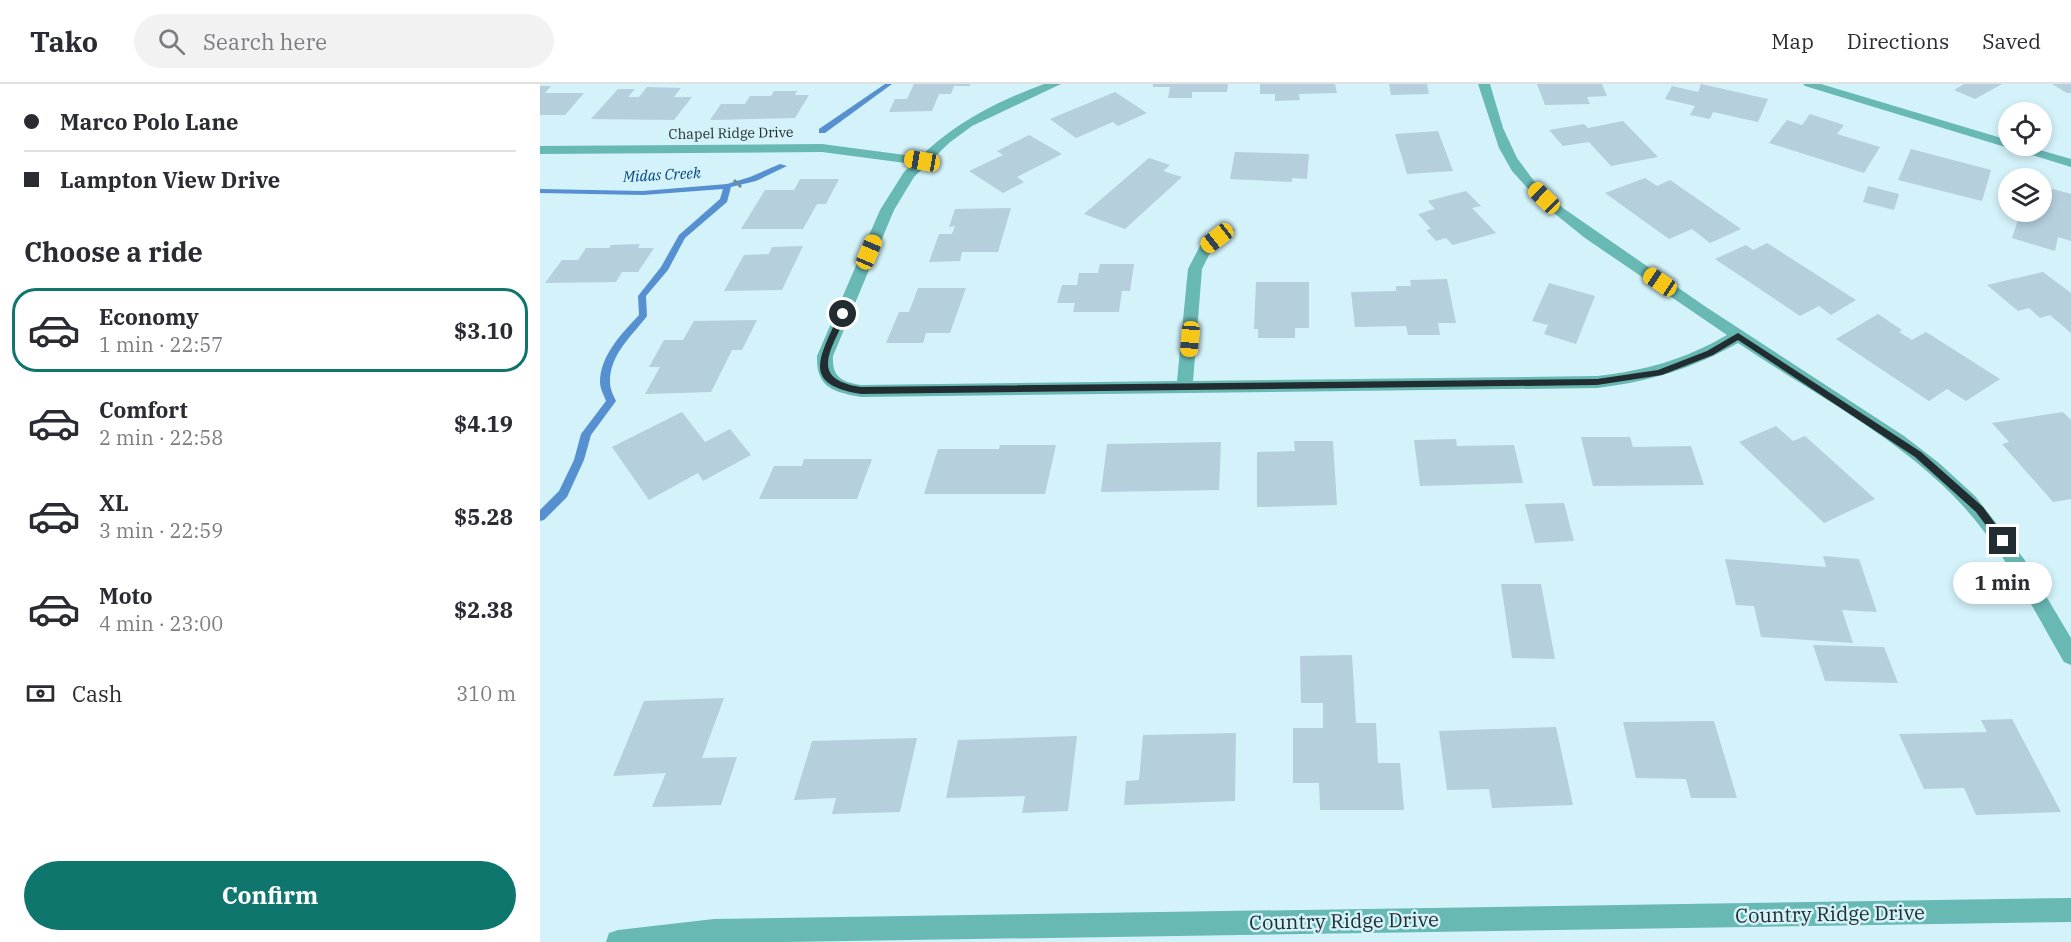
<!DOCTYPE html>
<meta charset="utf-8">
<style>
body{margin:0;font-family:"IBM Plex Serif",serif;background:#f2f2f3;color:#2b2b33;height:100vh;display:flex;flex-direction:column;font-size:22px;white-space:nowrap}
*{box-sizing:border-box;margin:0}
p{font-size:20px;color:#7c7c81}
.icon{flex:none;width:33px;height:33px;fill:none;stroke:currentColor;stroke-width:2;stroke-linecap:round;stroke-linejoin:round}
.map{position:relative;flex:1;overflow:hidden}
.drawer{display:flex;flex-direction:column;background:#fff;width:540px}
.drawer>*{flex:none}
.guide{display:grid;align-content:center;height:132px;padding:0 24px;background:#fff}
.buttons{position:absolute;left:1458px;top:18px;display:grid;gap:12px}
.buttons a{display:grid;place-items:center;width:54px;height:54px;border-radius:50%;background:#fff;box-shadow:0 3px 9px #0003;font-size:30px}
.end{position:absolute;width:27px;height:27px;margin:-14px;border:8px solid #212d30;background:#fff;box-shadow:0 0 0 3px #fff}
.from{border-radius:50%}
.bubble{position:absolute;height:42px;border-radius:21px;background:#fff;box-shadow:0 3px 9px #0003;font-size:20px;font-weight:800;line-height:42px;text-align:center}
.car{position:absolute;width:18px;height:36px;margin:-18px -9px;border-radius:8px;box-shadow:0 0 4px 2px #0007;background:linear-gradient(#f5c518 24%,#345 0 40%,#f5c518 0 76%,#345 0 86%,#f5c518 0)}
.guide b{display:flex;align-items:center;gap:21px;height:57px;font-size:22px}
.guide b+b{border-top:2px solid #e1e1e2}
.guide i{width:15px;height:15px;background:#2b2b33}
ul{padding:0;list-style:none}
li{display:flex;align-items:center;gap:18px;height:84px;margin:0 12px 9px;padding:0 12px;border:3px solid transparent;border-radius:24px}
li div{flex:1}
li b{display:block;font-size:22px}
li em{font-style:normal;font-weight:800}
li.selected{border-color:#0f766e}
li>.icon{width:54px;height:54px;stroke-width:1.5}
h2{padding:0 24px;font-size:27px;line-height:72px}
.pay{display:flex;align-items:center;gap:15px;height:66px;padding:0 24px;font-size:22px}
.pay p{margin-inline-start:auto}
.cta{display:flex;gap:12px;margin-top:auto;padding:12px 24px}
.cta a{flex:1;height:69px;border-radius:36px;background:#0f766e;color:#fff;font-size:24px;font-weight:800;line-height:69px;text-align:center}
header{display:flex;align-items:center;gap:36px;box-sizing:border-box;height:84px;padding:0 30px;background:#fff;border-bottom:2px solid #e1e1e2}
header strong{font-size:28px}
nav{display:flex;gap:33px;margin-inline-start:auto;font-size:21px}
.search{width:420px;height:54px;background:#f2f2f3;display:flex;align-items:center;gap:15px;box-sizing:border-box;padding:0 21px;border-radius:33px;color:#7c7c81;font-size:22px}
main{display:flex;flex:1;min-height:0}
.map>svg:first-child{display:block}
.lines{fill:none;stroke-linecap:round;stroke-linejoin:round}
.stream{fill:#5790d1;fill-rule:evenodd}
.building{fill:#b5cfdd}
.path{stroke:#778c91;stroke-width:3;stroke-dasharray:4.5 2;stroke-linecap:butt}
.minor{fill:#68b8b4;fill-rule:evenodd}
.route{fill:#212d30}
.labels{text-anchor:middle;stroke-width:5;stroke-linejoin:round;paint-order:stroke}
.far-street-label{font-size:14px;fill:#212d30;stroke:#d3f2f9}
.far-water-label{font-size:15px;font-style:italic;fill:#01437e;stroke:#d3f2f9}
.near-street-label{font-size:20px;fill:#212d30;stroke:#d3f2f9}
</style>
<header>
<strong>Tako</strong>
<div class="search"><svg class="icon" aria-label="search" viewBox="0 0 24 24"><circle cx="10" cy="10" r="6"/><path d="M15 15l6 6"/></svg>Search here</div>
<nav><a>Map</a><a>Directions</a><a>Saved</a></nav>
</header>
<main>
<section class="drawer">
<div class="guide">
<b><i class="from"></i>Marco Polo Lane</b>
<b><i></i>Lampton View Drive</b>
</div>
<h2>Choose a ride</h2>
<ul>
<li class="selected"><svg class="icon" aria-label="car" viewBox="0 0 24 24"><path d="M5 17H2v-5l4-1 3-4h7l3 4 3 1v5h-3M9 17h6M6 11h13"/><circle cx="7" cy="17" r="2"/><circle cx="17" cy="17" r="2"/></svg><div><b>Economy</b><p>1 min · 22:57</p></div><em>$3.10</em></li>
<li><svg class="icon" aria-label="car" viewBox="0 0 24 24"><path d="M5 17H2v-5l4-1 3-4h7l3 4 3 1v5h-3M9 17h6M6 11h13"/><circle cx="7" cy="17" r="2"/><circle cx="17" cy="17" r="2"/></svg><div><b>Comfort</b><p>2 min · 22:58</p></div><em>$4.19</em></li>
<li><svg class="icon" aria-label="car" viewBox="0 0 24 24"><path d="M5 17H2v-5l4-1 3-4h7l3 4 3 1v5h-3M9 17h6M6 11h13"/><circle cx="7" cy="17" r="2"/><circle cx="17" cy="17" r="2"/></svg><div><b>XL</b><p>3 min · 22:59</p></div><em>$5.28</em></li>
<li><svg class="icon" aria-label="car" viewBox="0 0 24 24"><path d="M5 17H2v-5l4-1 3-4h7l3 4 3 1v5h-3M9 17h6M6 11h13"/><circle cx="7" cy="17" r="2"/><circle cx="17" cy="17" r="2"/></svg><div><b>Moto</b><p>4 min · 23:00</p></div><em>$2.38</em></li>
</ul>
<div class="pay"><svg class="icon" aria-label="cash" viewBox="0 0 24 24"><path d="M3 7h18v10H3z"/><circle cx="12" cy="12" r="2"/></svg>Cash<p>310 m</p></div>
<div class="cta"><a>Confirm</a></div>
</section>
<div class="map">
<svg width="1531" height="858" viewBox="0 0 1531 858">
<rect width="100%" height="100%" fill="#d3f2f9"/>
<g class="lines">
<!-- stream -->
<g class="stream">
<path d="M 345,0 L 352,0 L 285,49 L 279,49 L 279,45 Z"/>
<path d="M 240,80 L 247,82 L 216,97 L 191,103 L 187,118 L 145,154 L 128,186 L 106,212 L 107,232 C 92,252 69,271 70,299 C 70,305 73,311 76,317 L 51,351 L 44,376 L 27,413 L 4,436 L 0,437 L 0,426 L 19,407 L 34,376 L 41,350 L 66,317 C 64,311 60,305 60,298 C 60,272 82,249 99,231 L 98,212 L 121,183 L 139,151 L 180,115 L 183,105 L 103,111 L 0,109 L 0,105 L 103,107 L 187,100 L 210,93 Z"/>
</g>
</g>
<!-- building -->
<g class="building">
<path d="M 374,0 L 430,0 L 430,2 L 414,2 L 411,10 L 399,10 L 392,27 L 349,28 L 355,15 L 367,15 Z"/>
<path d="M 613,0 L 688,0 L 687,8 L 652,8 L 652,14 L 628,14 L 630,3 L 613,3 Z"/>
<path d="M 720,0 L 795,0 L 797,9 L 759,10 L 760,16 L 735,17 L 735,10 L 720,10 Z"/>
<path d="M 849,0 L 887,0 L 889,10 L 851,11 Z"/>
<path d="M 997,0 L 1062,0 L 1067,12 L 1047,13 L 1050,20 L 1005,21 Z"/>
<path d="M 1161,0 L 1228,15 L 1218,38 L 1173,28 L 1170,35 L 1150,31 L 1155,22 L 1125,15 L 1132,2 L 1158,8 Z"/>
<path d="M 1424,0 L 1462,0 L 1435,15 L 1414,6 Z"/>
<path d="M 1512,0 L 1531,0 L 1531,9 L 1527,9 Z"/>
<path d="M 0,2 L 11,2 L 5,9 L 44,9 L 25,31 L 0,31 Z"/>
<path d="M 107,3 L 141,4 L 134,13 L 152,13 L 134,36 L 51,35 L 78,5 L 95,5 L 88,13 L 99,13 Z"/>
<path d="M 234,7 L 257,7 L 255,11 L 269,11 L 255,34 L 170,36 L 181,20 L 205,20 L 210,12 L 231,12 Z"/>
<path d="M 575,8 L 607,29 L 578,42 L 573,38 L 536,54 L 510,35 Z"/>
<path d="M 1270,30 L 1304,41 L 1297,50 L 1340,63 L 1324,89 L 1229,59 L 1247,36 L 1262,41 Z"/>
<path d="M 1083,37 L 1118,73 L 1071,82 L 1049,58 L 1023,62 L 1009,46 L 1044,40 L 1048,44 Z"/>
<path d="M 898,47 L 913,87 L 867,90 L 855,50 Z"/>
<path d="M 489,51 L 522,70 L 477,93 L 484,98 L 463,109 L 429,87 L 463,71 L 457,67 Z"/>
<path d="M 1371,65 L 1451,86 L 1442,117 L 1358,96 Z"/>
<path d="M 695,68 L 769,70 L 767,95 L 752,94 L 752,98 L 690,95 Z"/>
<path d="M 609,74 L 630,81 L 623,87 L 642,93 L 585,145 L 544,130 Z"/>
<path d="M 1105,94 L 1117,102 L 1130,96 L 1201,145 L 1170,159 L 1152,145 L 1129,155 L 1065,109 Z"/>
<path d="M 260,95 L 299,95 L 286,120 L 277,120 L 263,145 L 201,145 L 225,106 L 254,106 Z"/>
<path d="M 1328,102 L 1359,110 L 1354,126 L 1323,118 Z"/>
<path d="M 1502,102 L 1531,110 L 1531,157 L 1518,153 L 1515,167 L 1472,154 L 1478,136 L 1481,137 L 1484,128 L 1502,128 Z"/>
<path d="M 926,107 L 941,122 L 932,124 L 956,149 L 913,161 L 906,154 L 896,157 L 886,146 L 891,145 L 878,130 L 895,125 L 888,117 Z"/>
<path d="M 471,124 L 458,168 L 422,168 L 420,177 L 389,178 L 399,150 L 412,150 L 415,142 L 409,143 L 415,125 Z"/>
<path d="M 1227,159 L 1316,216 L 1291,231 L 1279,222 L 1260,232 L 1175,175 L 1206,161 L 1213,166 Z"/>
<path d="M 100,160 L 98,164 L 114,164 L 98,188 L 82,188 L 76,198 L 5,199 L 22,176 L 38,176 L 46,164 L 69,164 L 71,161 Z"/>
<path d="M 263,162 L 242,206 L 184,207 L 204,171 L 229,170 L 232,163 Z"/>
<path d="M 560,180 L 594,180 L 590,207 L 582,207 L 579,228 L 533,228 L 535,219 L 517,219 L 522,201 L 537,201 L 539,189 L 558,189 Z"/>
<path d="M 1503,188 L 1531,209 L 1531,249 L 1510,231 L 1500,234 L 1489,224 L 1478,227 L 1447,201 Z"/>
<path d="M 907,195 L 916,239 L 898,239 L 900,251 L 868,251 L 866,242 L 815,243 L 811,208 L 856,207 L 856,202 L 871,202 L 870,196 Z"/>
<path d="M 716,198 L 769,198 L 769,244 L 755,244 L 755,254 L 718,254 L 718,245 L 714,245 Z"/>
<path d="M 1009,199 L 1055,212 L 1036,260 L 1004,250 L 1008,241 L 992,237 Z"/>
<path d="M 378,204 L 426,204 L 410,249 L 386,249 L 383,259 L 346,259 L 359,228 L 369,228 Z"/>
<path d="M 1338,230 L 1362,246 L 1359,248 L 1372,256 L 1386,248 L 1460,295 L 1426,317 L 1407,305 L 1389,317 L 1296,255 Z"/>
<path d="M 217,236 L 202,266 L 192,266 L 171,308 L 105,310 L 120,283 L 109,283 L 124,256 L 143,256 L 154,237 Z"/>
<path d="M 142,328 L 165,358 L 190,345 L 211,371 L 163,397 L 158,389 L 109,416 L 72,363 Z"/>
<path d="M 1523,328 L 1531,336 L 1531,415 L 1513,418 L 1462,360 L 1469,358 L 1452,339 Z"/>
<path d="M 1236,342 L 1253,357 L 1265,352 L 1335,415 L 1284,439 L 1199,358 Z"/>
<path d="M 1041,353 L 1090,353 L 1093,363 L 1151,362 L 1164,401 L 1053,402 Z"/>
<path d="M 916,355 L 917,362 L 974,361 L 983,399 L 880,402 L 874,356 Z"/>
<path d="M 754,357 L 793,357 L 797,421 L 717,423 L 717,368 L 755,367 Z"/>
<path d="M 681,358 L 679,406 L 561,408 L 567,360 Z"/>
<path d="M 460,361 L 516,361 L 505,410 L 384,410 L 398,365 L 459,365 Z"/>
<path d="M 264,375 L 332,375 L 317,415 L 219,415 L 234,382 L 262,382 Z"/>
<path d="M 1024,419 L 1034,457 L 995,459 L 985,420 Z"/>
<path d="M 1283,472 L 1319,475 L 1337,528 L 1302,526 L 1313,559 L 1221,553 L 1214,522 L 1196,521 L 1185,475 L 1286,483 Z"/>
<path d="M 961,500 L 1001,500 L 1015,575 L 972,574 Z"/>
<path d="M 1273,561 L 1344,563 L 1358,599 L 1285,597 Z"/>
<path d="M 812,571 L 816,639 L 836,639 L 838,679 L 860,679 L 864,726 L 780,726 L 779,699 L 753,699 L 753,644 L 783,644 L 783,619 L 761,619 L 760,572 Z"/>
<path d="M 184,614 L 162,674 L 197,673 L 181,721 L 112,723 L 126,689 L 73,692 L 104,617 Z"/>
<path d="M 1472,635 L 1521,728 L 1436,731 L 1424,704 L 1384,705 L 1359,650 L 1447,648 L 1441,636 Z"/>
<path d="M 1174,637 L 1197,714 L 1151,714 L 1146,695 L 1096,694 L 1083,638 Z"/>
<path d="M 1016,643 L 1033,721 L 952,724 L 949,705 L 907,706 L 899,647 Z"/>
<path d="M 696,649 L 695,717 L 584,721 L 586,697 L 599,696 L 603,651 Z"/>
<path d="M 537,652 L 528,727 L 482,729 L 485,712 L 406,714 L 418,656 Z"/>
<path d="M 377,654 L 360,728 L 292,730 L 296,714 L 254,716 L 272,657 Z"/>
</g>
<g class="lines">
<!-- path -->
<path class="path" d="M 194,96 L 201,103"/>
<!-- minor -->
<g class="minor">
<path d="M 504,0 L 521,0 L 432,42 L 409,59 L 374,93 L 354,126 L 293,272 C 292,293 301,298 321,301 L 637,297 L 648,185 L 661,160 L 688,142 L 695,146 L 672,165 L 662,185 L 653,297 L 1057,292 C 1104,287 1146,275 1187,251 L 1045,154 L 999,117 L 972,87 L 959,64 L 938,0 L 950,0 L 963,44 L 977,74 L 994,97 L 1023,124 L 1166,223 L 1364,352 L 1399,379 L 1435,412 L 1484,475 L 1531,554 L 1531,581 L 1524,578 C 1493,525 1465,468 1423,422 C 1361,354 1273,310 1198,259 C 1154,284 1108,298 1057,304 L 321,313 C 294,308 276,304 277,272 L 340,126 L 364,88 L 373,80 L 282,68 L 0,70 L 0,62 L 282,60 L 380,73 C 418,37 456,18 504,0 Z"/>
<path d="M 1263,0 L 1281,0 L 1468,56 L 1468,62 L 1486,62 L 1531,75 L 1531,83 L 1265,2 Z"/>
<path d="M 1531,814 L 1531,838 L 244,858 L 66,858 L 69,849 L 78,846 L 174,835 Z"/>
</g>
</g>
<!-- route -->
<path class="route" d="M 303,227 L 307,230 C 292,265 267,295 321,303 L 1057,295 L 1118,286 L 1167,267 L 1198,249 L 1381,368 L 1443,423 L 1468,457 L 1463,461 L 1460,460 L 1436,428 L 1375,373 L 1198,256 L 1173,271 L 1122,291 L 1057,301 L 321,310 C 259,300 281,272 299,230 Z"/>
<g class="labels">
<!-- far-street labels -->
<g class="far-street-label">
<text transform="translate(191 49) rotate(-1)" y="5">Chapel Ridge Drive</text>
</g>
<!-- far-water labels -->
<g class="far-water-label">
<text transform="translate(122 91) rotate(-3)" y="5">Midas Creek</text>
</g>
<!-- near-street labels -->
<g class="near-street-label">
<text transform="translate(1290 830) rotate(-1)" y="7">Country Ridge Drive</text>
<text transform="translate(804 837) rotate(-1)" y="7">Country Ridge Drive</text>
</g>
</g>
</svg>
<div class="buttons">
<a><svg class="icon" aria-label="locate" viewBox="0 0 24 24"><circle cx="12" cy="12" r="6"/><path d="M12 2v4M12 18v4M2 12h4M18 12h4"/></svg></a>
<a><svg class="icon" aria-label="layers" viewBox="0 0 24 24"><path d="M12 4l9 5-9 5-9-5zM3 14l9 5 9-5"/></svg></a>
</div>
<i class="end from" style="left:303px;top:230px"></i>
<i class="end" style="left:1463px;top:457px"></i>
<div class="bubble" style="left:1413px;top:478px;width:99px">1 min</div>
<i class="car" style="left:382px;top:77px;rotate:280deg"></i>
<i class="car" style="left:1004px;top:114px;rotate:314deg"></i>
<i class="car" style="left:677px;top:154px;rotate:232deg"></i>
<i class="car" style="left:329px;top:168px;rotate:23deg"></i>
<i class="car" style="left:1120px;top:198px;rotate:304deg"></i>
<i class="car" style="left:650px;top:255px;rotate:185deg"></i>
</div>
</main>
